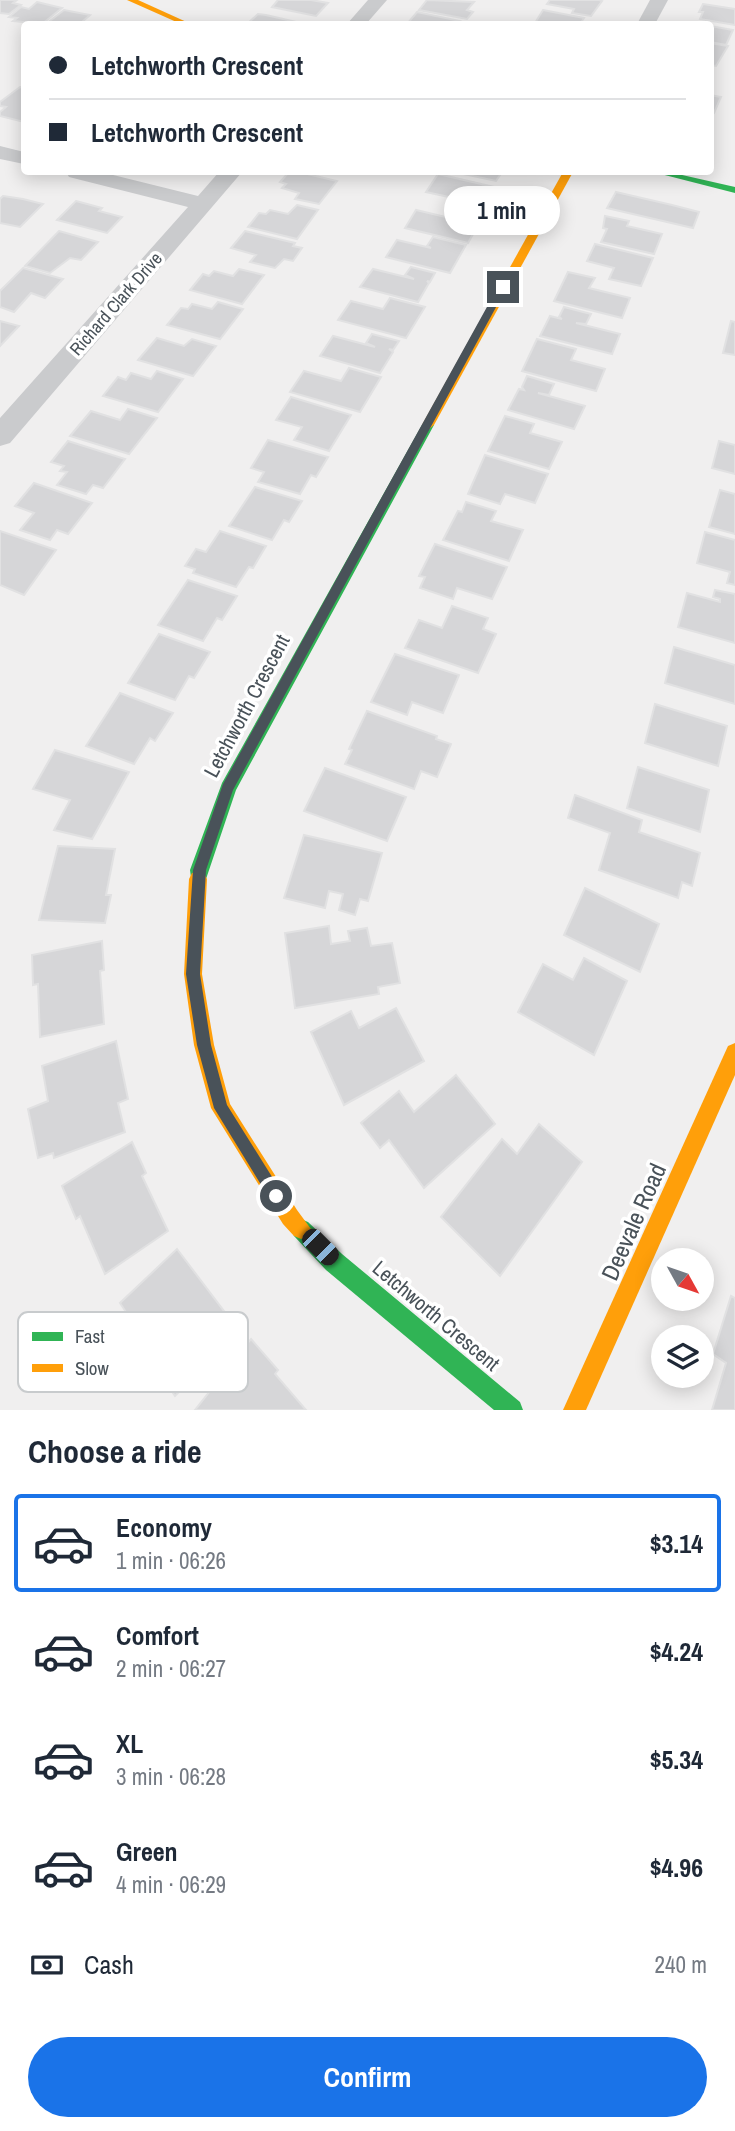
<!DOCTYPE html>
<meta charset="utf-8">
<style>
body{margin:0;font-family:"Archivo Narrow",sans-serif;background:#f2f2f3;color:#1f2937;height:100vh;display:flex;flex-direction:column;font-size:26px;white-space:nowrap}
*{box-sizing:border-box;margin:0}
p{font-size:23px;color:#747a83}
.icon{flex:none;width:38px;height:38px;fill:none;stroke:currentColor;stroke-width:2;stroke-linecap:round;stroke-linejoin:round}
.map{position:relative;height:1410px;overflow:hidden}
.side{display:flex;flex-direction:column;background:#fff;flex:1}
.side>*{flex:none}
.guide{position:absolute;left:21px;top:21px;width:693px;height:154px;border-radius:7px;box-shadow:0 4px 18px #0003;display:grid;align-content:center;height:154px;padding:0 28px;background:#fff}
.needle{width:46px;rotate:130deg}
.fabs{position:absolute;left:651px;top:1248px;display:grid;gap:14px}
.fabs a{display:grid;place-items:center;width:63px;height:63px;border-radius:50%;background:#fff;box-shadow:0 4px 18px #0003;font-size:35px}
.end{position:absolute;width:32px;height:32px;margin:-16px;border:9px solid #495259;background:#fff;box-shadow:0 0 0 4px #fff}
.from{border-radius:50%}
.bubble{position:absolute;height:49px;border-radius:24px;background:#fff;box-shadow:0 4px 18px #0003;font-size:23px;font-weight:800;line-height:49px;text-align:center}
.car{position:absolute;width:21px;height:42px;margin:-21px -10px;border-radius:9px;box-shadow:0 0 5px 2px #0007;background:linear-gradient(#222 24%,#8ab4d8 0 40%,#222 0 76%,#8ab4d8 0 86%,#222 0)}
.guide b{display:flex;align-items:center;gap:24px;height:66px;font-size:26px}
.guide b+b{border-top:2px solid #e0e1e3}
.guide i{width:18px;height:18px;background:#1f2937}
ul{padding:0;list-style:none}
li{display:flex;align-items:center;gap:21px;height:98px;margin:0 14px 10px;padding:0 14px;border:4px solid transparent;border-radius:7px}
li div{flex:1}
li b{display:block;font-size:26px}
li em{font-style:normal;font-weight:800}
li.active{border-color:#1a73e8}
li>.icon{width:63px;height:63px;stroke-width:1.5}
h2{padding:0 28px;font-size:32px;line-height:84px}
.pay{display:flex;align-items:center;gap:18px;height:77px;padding:0 28px;font-size:26px}
.pay p{margin-inline-start:auto}
.button{display:flex;gap:14px;margin-top:auto;padding:14px 28px}
.button a{flex:1;height:80px;border-radius:42px;background:#1a73e8;color:#fff;font-size:28px;font-weight:800;line-height:80px;text-align:center}
.map>svg:first-child{display:block}
.building{fill:#d6d6d8;stroke:#e1e1e2;stroke-width:2}
.lines{fill:none;stroke-linecap:round;stroke-linejoin:round}
.street{fill:#cacbcd;fill-rule:evenodd}
.fast{fill:#30b455;fill-rule:evenodd}
.slow{fill:#ff9f0a;fill-rule:evenodd}
.route{fill:#495259}
.labels{text-anchor:middle;stroke-width:7;stroke-linejoin:round;paint-order:stroke}
.far-street-label{font-size:18px;fill:#495259;stroke:#fff}
.street-label{font-size:21px;fill:#495259;stroke:#fff}
.near-street-label{font-size:24px;fill:#495259;stroke:#fff}
.key{fill:#fff;stroke:#c8cbcd;stroke-width:2}
.key-label{font-size:19px;fill:#495259}
</style>
<div class="map">
<svg width="735" height="1410" viewBox="0 0 735 1410">
<rect width="100%" height="100%" fill="#f0efef"/>
<!-- building -->
<g class="building">
<path d="M 0,0 L 17,0 L 13,3 L 21,5 L 9,14 L 0,13 Z"/>
<path d="M 278,0 L 311,0 L 328,3 L 316,16 L 272,7 Z"/>
<path d="M 427,0 L 474,2 L 467,10 L 473,12 L 467,19 L 419,10 Z"/>
<path d="M 550,0 L 599,0 L 602,1 L 591,16 L 572,13 L 574,9 L 547,4 Z"/>
<path d="M 37,2 L 62,8 L 42,24 L 13,21 L 17,18 L 9,17 L 21,7 L 29,9 Z"/>
<path d="M 703,4 L 735,9 L 735,25 L 700,19 L 703,12 L 699,12 Z"/>
<path d="M 64,10 L 90,15 L 82,22 L 90,24 L 46,24 Z"/>
<path d="M 543,10 L 584,18 L 580,24 L 535,23 Z"/>
<path d="M 417,12 L 460,21 L 457,24 L 407,24 Z"/>
<path d="M 258,14 L 266,15 L 305,24 L 248,23 Z"/>
<path d="M 710,26 L 733,30 L 726,45 L 710,42 Z"/>
<path d="M 710,43 L 728,46 L 716,66 L 710,65 Z"/>
<path d="M 20,87 L 24,88 L 24,122 L 0,116 L 0,112 L 6,107 L 0,106 L 0,102 Z"/>
<path d="M 710,95 L 721,97 L 714,113 L 710,112 Z"/>
<path d="M 289,172 L 299,172 L 337,181 L 319,204 L 295,199 L 299,193 L 282,188 L 286,184 L 280,182 Z"/>
<path d="M 454,172 L 502,172 L 496,181 Z"/>
<path d="M 438,174 L 494,187 L 479,212 L 454,206 L 458,199 L 426,192 Z"/>
<path d="M 616,192 L 672,205 L 699,212 L 693,228 L 607,208 Z"/>
<path d="M 3,196 L 23,199 L 43,204 L 20,227 L 0,223 L 0,199 Z"/>
<path d="M 76,201 L 102,208 L 99,211 L 122,217 L 107,233 L 57,220 Z"/>
<path d="M 297,205 L 318,210 L 297,239 L 248,227 L 259,213 L 266,214 L 270,210 L 288,214 Z"/>
<path d="M 452,208 L 476,214 L 471,222 L 468,222 L 478,225 L 468,243 L 405,228 L 416,210 L 454,219 L 447,217 Z"/>
<path d="M 605,216 L 629,221 L 627,226 L 662,234 L 654,254 L 601,242 L 607,229 L 603,228 Z"/>
<path d="M 59,231 L 98,242 L 81,260 L 70,258 L 50,273 L 25,266 Z"/>
<path d="M 245,231 L 295,243 L 293,246 L 302,248 L 293,261 L 284,259 L 275,268 L 250,262 L 256,255 L 231,248 Z"/>
<path d="M 433,237 L 466,245 L 450,273 L 386,257 L 397,240 L 431,248 L 427,246 Z"/>
<path d="M 595,244 L 653,258 L 641,286 L 609,279 L 614,268 L 587,261 Z"/>
<path d="M 411,267 L 435,273 L 430,282 L 427,281 L 429,283 L 418,302 L 360,287 L 373,269 L 414,279 L 405,275 Z"/>
<path d="M 23,268 L 63,279 L 45,298 L 31,293 L 14,312 L 0,307 L 0,291 Z"/>
<path d="M 239,269 L 264,275 L 242,304 L 190,290 L 203,274 L 209,276 L 214,271 L 233,276 Z"/>
<path d="M 568,272 L 595,278 L 589,288 L 630,298 L 622,318 L 554,301 Z"/>
<path d="M 390,298 L 425,307 L 406,338 L 338,320 L 351,301 L 383,309 Z"/>
<path d="M 218,302 L 243,309 L 220,339 L 167,325 L 181,308 L 188,309 L 192,304 L 212,309 Z"/>
<path d="M 564,307 L 591,314 L 586,324 L 576,323 L 620,334 L 612,354 L 540,336 L 550,316 L 562,319 L 559,317 Z"/>
<path d="M 0,321 L 19,326 L 0,346 Z"/>
<path d="M 731,321 L 735,322 L 735,355 L 723,353 Z"/>
<path d="M 372,334 L 399,341 L 393,350 L 389,349 L 393,352 L 380,373 L 320,356 L 333,336 L 375,347 L 366,343 Z"/>
<path d="M 157,338 L 184,346 L 192,339 L 216,346 L 193,376 L 138,360 Z"/>
<path d="M 537,339 L 576,349 L 571,360 L 605,369 L 596,391 L 522,371 Z"/>
<path d="M 349,368 L 381,377 L 360,412 L 290,392 L 304,371 L 341,381 Z"/>
<path d="M 157,371 L 183,379 L 158,412 L 103,396 L 118,377 L 126,380 L 131,373 L 151,379 Z"/>
<path d="M 527,376 L 554,384 L 549,395 L 538,393 L 585,406 L 574,429 L 508,410 L 519,389 L 524,390 L 522,387 Z"/>
<path d="M 291,397 L 351,415 L 329,451 L 294,440 L 302,427 L 276,420 Z"/>
<path d="M 128,409 L 157,418 L 129,454 L 70,436 L 91,411 L 120,420 Z"/>
<path d="M 505,416 L 534,424 L 530,433 L 562,442 L 549,469 L 488,451 Z"/>
<path d="M 268,440 L 328,457 L 316,477 L 311,475 L 300,494 L 258,482 L 264,472 L 251,468 Z"/>
<path d="M 68,441 L 125,459 L 103,488 L 93,485 L 86,494 L 57,485 L 67,472 L 60,471 L 64,466 L 51,462 Z"/>
<path d="M 719,441 L 735,445 L 735,474 L 712,468 Z"/>
<path d="M 485,455 L 548,474 L 535,503 L 505,494 L 500,504 L 468,494 Z"/>
<path d="M 34,483 L 92,503 L 68,534 L 57,530 L 50,540 L 20,530 L 34,513 L 15,506 Z"/>
<path d="M 255,487 L 302,501 L 289,522 L 284,520 L 272,540 L 229,526 Z"/>
<path d="M 720,490 L 735,494 L 735,534 L 709,527 Z"/>
<path d="M 466,502 L 496,511 L 491,521 L 523,530 L 509,561 L 443,540 L 458,511 L 462,512 Z"/>
<path d="M 0,531 L 56,550 L 24,595 L 0,585 Z"/>
<path d="M 220,531 L 266,546 L 253,568 L 249,567 L 236,587 L 193,573 L 195,569 L 185,566 L 196,549 L 206,552 Z"/>
<path d="M 705,532 L 735,540 L 735,585 L 727,583 L 730,572 L 697,563 Z"/>
<path d="M 435,544 L 507,567 L 492,599 L 457,588 L 453,599 L 420,588 L 425,577 L 419,576 Z"/>
<path d="M 188,580 L 237,596 L 222,620 L 217,618 L 203,641 L 158,625 Z"/>
<path d="M 715,590 L 735,594 L 735,643 L 678,627 L 687,593 L 720,602 L 720,599 L 713,597 Z"/>
<path d="M 452,606 L 488,618 L 483,629 L 496,634 L 478,673 L 405,648 L 419,620 L 442,628 Z"/>
<path d="M 159,634 L 210,652 L 194,678 L 189,676 L 175,700 L 128,683 Z"/>
<path d="M 674,647 L 735,665 L 735,704 L 665,683 Z"/>
<path d="M 395,654 L 459,675 L 443,713 L 412,702 L 407,715 L 371,702 Z"/>
<path d="M 120,693 L 173,713 L 155,741 L 150,738 L 134,764 L 86,746 Z"/>
<path d="M 655,704 L 727,726 L 718,766 L 645,743 Z"/>
<path d="M 367,711 L 437,736 L 436,739 L 451,744 L 437,777 L 421,771 L 414,789 L 345,764 L 352,750 L 349,749 Z"/>
<path d="M 55,750 L 129,772 L 92,839 L 54,830 L 70,800 L 33,789 Z"/>
<path d="M 638,767 L 709,790 L 700,832 L 627,808 Z"/>
<path d="M 325,768 L 406,797 L 387,841 L 304,811 Z"/>
<path d="M 575,795 L 642,820 L 639,832 L 700,853 L 692,886 L 682,882 L 678,898 L 599,870 L 610,833 L 568,818 Z"/>
<path d="M 304,835 L 382,853 L 368,901 L 360,899 L 355,915 L 339,910 L 343,894 L 329,891 L 325,908 L 284,898 Z"/>
<path d="M 58,846 L 115,849 L 106,895 L 111,895 L 105,923 L 39,920 Z"/>
<path d="M 585,888 L 659,924 L 640,972 L 564,935 Z"/>
<path d="M 329,926 L 331,944 L 350,941 L 348,931 L 367,928 L 371,946 L 392,943 L 400,983 L 378,987 L 379,994 L 295,1008 L 285,933 Z"/>
<path d="M 102,941 L 104,970 L 100,971 L 104,1024 L 40,1037 L 38,984 L 33,985 L 32,955 Z"/>
<path d="M 584,958 L 627,981 L 594,1055 L 518,1012 L 543,964 L 573,980 Z"/>
<path d="M 396,1008 L 424,1061 L 344,1105 L 311,1032 L 351,1011 L 359,1028 Z"/>
<path d="M 116,1041 L 128,1099 L 118,1103 L 125,1132 L 54,1158 L 53,1153 L 38,1158 L 28,1109 L 48,1101 L 42,1066 Z"/>
<path d="M 456,1075 L 495,1124 L 424,1188 L 389,1140 L 380,1148 L 361,1123 L 399,1091 L 414,1112 Z"/>
<path d="M 539,1124 L 582,1162 L 500,1276 L 441,1217 L 502,1139 L 517,1154 Z"/>
<path d="M 132,1142 L 146,1173 L 142,1176 L 168,1231 L 105,1274 L 80,1216 L 76,1219 L 62,1186 Z"/>
<path d="M 177,1249 L 239,1331 L 175,1396 L 153,1363 L 157,1359 L 120,1303 Z"/>
<path d="M 731,1296 L 735,1298 L 735,1410 L 712,1410 L 726,1363 L 713,1354 Z"/>
<path d="M 251,1339 L 278,1370 L 275,1374 L 306,1410 L 195,1410 Z"/>
</g>
<g class="lines">
<!-- street -->
<g class="street">
<path d="M 368,0 L 387,0 L 366,24 L 347,24 Z"/>
<path d="M 650,0 L 668,0 L 655,24 L 637,24 Z"/>
<path d="M 0,146 L 24,152 L 24,164 L 0,159 Z"/>
<path d="M 66,172 L 101,172 L 198,196 L 219,172 L 242,172 L 10,443 L 0,446 L 0,418 L 188,207 L 69,177 Z"/>
</g>
<!-- fast -->
<g class="fast">
<path d="M 653,172 L 669,172 L 735,187 L 735,193 Z"/>
<path d="M 428,420 L 434,425 L 236,790 L 204,885 L 198,887 L 192,885 L 190,870 L 222,783 L 422,425 Z"/>
<path d="M 301,1219 L 308,1222 L 342,1254 L 520,1402 L 523,1410 L 494,1410 L 326,1270 L 294,1236 L 291,1229 L 294,1222 Z"/>
</g>
<!-- slow -->
<g class="slow">
<path d="M 127,0 L 138,0 L 191,24 L 181,24 Z"/>
<path d="M 563,172 L 573,172 L 434,425 L 428,430 L 423,428 L 422,425 Z"/>
<path d="M 198,871 L 204,873 L 207,879 L 202,974 L 214,1045 L 230,1104 L 297,1210 L 311,1229 L 308,1236 L 301,1239 L 294,1236 L 283,1224 L 211,1108 L 194,1045 L 184,974 L 189,879 L 192,873 Z"/>
<path d="M 735,1043 L 735,1075 L 586,1410 L 563,1410 L 728,1046 Z"/>
</g>
</g>
<!-- route -->
<path class="route" d="M 503,285 L 507,287 L 233,790 L 206,870 L 200,974 L 211,1045 L 227,1105 L 284,1196 L 281,1201 L 276,1204 L 271,1201 L 214,1108 L 197,1045 L 186,974 L 193,870 L 223,784 L 498,287 Z"/>
<g class="labels">
<!-- far-street labels -->
<g class="far-street-label">
<text transform="translate(116 304) rotate(-49)" y="6">Richard Clark Drive</text>
</g>
<!-- street labels -->
<g class="street-label">
<text transform="translate(247 706) rotate(-62)" y="7">Letchworth Crescent</text>
<text transform="translate(436 1316) rotate(40)" y="7">Letchworth Crescent</text>
</g>
<!-- near-street labels -->
<g class="near-street-label">
<text transform="translate(634 1222) rotate(-66)" y="8">Deevale Road</text>
</g>
</g>
<!-- legend -->
<rect x="18" y="1312" width="230" height="80" rx="10" class="key"/>
<rect x="32" y="1332" width="31" height="9" fill="#30b455"/>
<rect x="32" y="1364" width="31" height="8" fill="#ff9f0a"/>
<g class="key-label">
<text x="75" y="1343">Fast</text>
<text x="75" y="1375">Slow</text>
</g>
</svg>
<div class="fabs">
<a><svg class="needle" viewBox="-14 -14 28 28"><path d="M0-13l5 13h-10z" fill="#e53935"/><path d="M0 13l5-13h-10z" fill="#747a83"/></svg></a>
<a><svg class="icon" aria-label="layers" viewBox="0 0 24 24"><path d="M12 4l9 5-9 5-9-5zM3 14l9 5 9-5"/></svg></a>
</div>
<i class="end from" style="left:276px;top:1196px"></i>
<i class="end" style="left:503px;top:287px"></i>
<div class="bubble" style="left:444px;top:186px;width:116px">1 min</div>
<i class="car" style="left:320px;top:1247px;rotate:135deg"></i>
<div class="guide">
<b><i class="from"></i>Letchworth Crescent</b>
<b><i></i>Letchworth Crescent</b>
</div>
</div>
<section class="side">
<h2>Choose a ride</h2>
<ul>
<li class="active"><svg class="icon" aria-label="car" viewBox="0 0 24 24"><path d="M5 17H2v-5l4-1 3-4h7l3 4 3 1v5h-3M9 17h6M6 11h13"/><circle cx="7" cy="17" r="2"/><circle cx="17" cy="17" r="2"/></svg><div><b>Economy</b><p>1 min · 06:26</p></div><em>$3.14</em></li>
<li><svg class="icon" aria-label="car" viewBox="0 0 24 24"><path d="M5 17H2v-5l4-1 3-4h7l3 4 3 1v5h-3M9 17h6M6 11h13"/><circle cx="7" cy="17" r="2"/><circle cx="17" cy="17" r="2"/></svg><div><b>Comfort</b><p>2 min · 06:27</p></div><em>$4.24</em></li>
<li><svg class="icon" aria-label="car" viewBox="0 0 24 24"><path d="M5 17H2v-5l4-1 3-4h7l3 4 3 1v5h-3M9 17h6M6 11h13"/><circle cx="7" cy="17" r="2"/><circle cx="17" cy="17" r="2"/></svg><div><b>XL</b><p>3 min · 06:28</p></div><em>$5.34</em></li>
<li><svg class="icon" aria-label="car" viewBox="0 0 24 24"><path d="M5 17H2v-5l4-1 3-4h7l3 4 3 1v5h-3M9 17h6M6 11h13"/><circle cx="7" cy="17" r="2"/><circle cx="17" cy="17" r="2"/></svg><div><b>Green</b><p>4 min · 06:29</p></div><em>$4.96</em></li>
</ul>
<div class="pay"><svg class="icon" aria-label="cash" viewBox="0 0 24 24"><path d="M3 7h18v10H3z"/><circle cx="12" cy="12" r="2"/></svg>Cash<p>240 m</p></div>
<div class="button"><a>Confirm</a></div>
</section>
